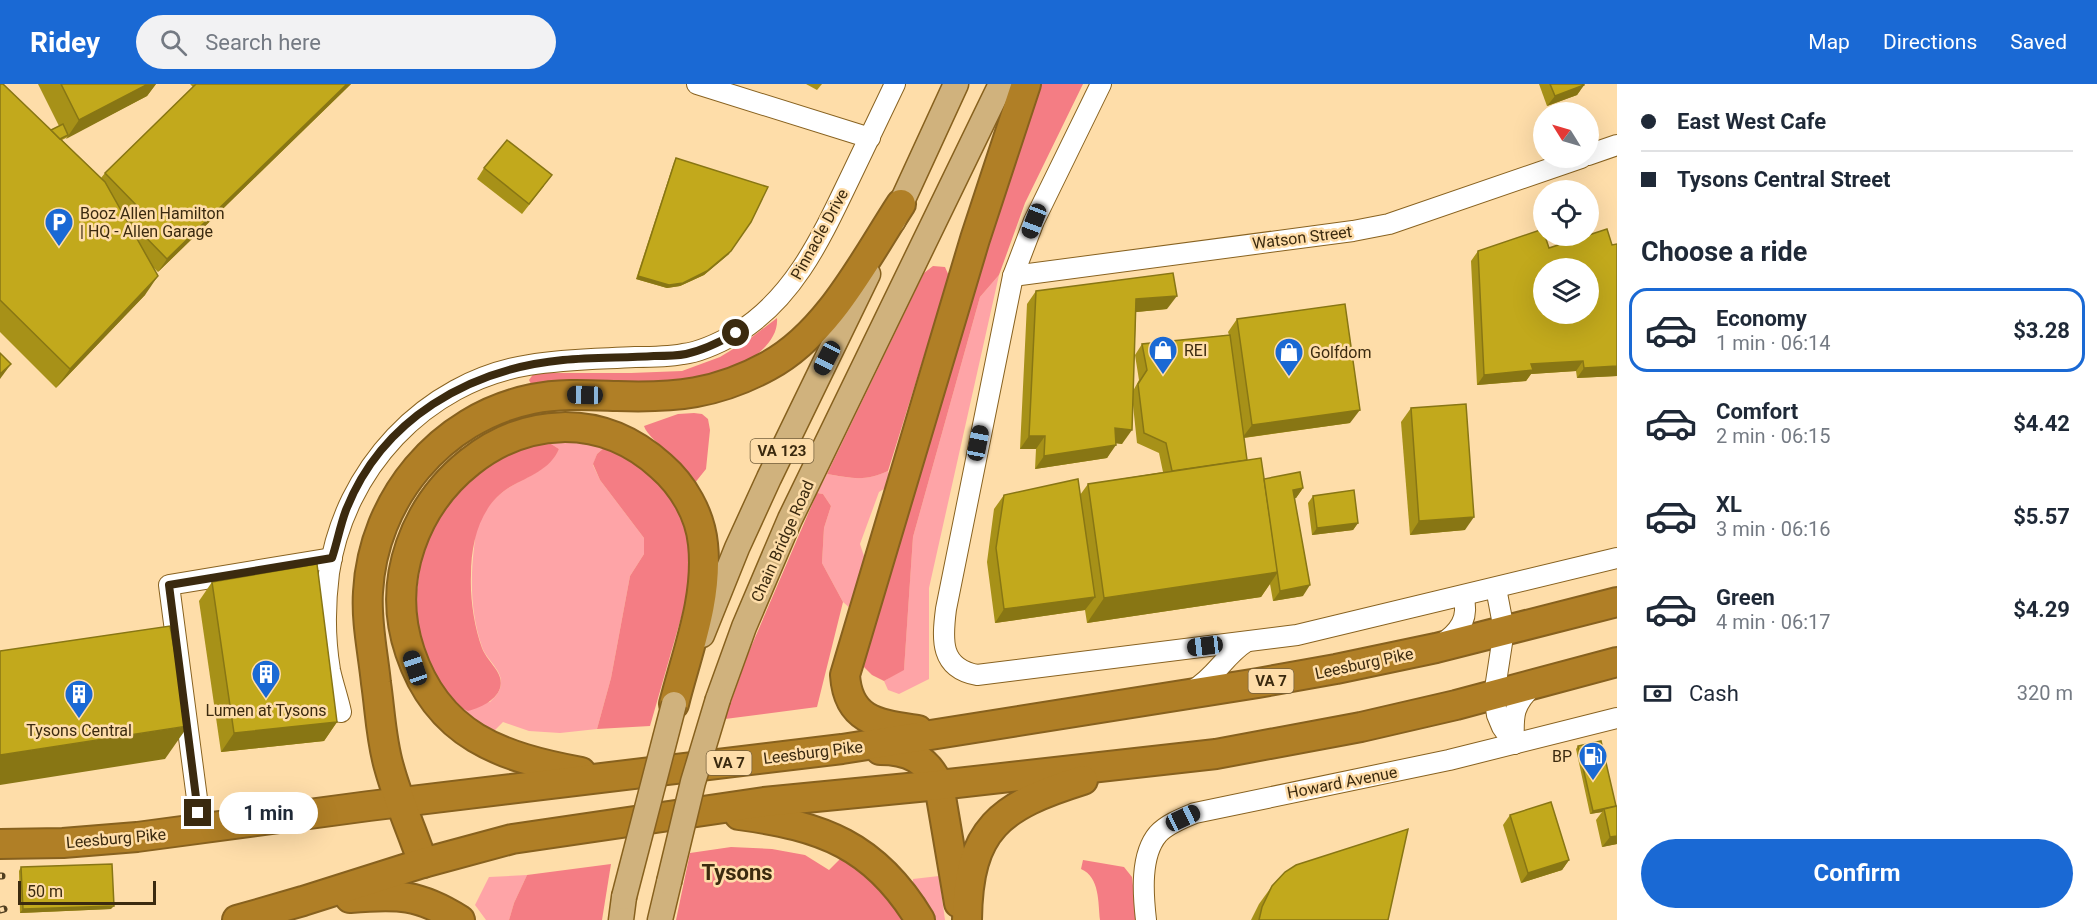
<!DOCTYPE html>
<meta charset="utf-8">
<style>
body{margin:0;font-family:Roboto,sans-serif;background:#f2f2f3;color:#1f2937;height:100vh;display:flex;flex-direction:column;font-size:22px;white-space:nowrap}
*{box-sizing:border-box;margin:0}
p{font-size:20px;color:#747a83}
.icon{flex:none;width:33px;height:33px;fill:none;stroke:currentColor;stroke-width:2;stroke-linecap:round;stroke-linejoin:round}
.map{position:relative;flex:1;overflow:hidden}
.panel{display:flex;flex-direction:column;background:#fff;width:480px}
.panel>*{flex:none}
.guide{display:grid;align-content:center;height:132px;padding:0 24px;background:#fff}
.needle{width:39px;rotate:307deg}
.buttons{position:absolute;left:1533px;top:18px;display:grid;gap:12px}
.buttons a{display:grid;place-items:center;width:66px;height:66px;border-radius:50%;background:#fff;box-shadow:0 6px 24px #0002;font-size:30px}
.scale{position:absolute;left:18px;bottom:15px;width:138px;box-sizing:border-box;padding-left:6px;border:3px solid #3b2a0f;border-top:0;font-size:16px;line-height:21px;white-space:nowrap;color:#3b2a0f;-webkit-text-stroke:4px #fedda9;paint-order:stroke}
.end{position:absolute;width:27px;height:27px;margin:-14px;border:8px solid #3b2a0f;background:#fff;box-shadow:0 0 0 3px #fff}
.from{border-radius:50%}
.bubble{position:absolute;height:42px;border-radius:21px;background:#fff;box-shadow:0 6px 24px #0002;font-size:20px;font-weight:700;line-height:42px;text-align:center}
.car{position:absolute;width:18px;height:36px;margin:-18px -9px;border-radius:8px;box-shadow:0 0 4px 2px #0007;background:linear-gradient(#222 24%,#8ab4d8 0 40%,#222 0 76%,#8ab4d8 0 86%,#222 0)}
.guide b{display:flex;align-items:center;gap:21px;height:57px;font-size:22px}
.guide b+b{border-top:2px solid #e0e1e3}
.guide i{width:15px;height:15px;background:#1f2937}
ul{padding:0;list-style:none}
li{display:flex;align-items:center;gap:18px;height:84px;margin:0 12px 9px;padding:0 12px;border:3px solid transparent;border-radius:18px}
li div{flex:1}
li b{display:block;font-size:22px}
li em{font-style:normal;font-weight:700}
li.active{border-color:#1a69d4}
li>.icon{width:54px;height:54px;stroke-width:1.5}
h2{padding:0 24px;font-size:27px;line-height:72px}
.pay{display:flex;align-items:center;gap:15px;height:66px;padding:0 24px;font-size:22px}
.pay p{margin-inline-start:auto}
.primary-button{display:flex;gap:12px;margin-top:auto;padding:12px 24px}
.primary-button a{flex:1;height:69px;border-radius:36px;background:#1a69d4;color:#fff;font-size:24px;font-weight:700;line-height:69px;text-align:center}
header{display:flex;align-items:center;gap:36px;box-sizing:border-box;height:84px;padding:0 30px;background:#1a69d4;color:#fff}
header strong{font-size:28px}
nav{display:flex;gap:33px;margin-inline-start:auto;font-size:21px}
.search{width:420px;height:54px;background:#f2f2f3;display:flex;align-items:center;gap:15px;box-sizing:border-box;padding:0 21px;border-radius:33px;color:#747a83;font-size:22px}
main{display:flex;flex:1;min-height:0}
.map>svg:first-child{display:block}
.green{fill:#fea4a7}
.forest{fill:#f47d84}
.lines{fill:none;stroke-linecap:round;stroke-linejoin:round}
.minor-casing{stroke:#886220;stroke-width:22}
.major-casing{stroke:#87611e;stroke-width:27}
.highway-casing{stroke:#87611e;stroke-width:32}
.minor{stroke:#fff;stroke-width:20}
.major{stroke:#d0b27d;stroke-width:24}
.highway{stroke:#b07f26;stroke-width:28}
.rail-casing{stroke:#503e20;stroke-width:7}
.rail{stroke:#fedda9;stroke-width:4.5;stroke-dasharray:14;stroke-linecap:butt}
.major-bridge-casing{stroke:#87611e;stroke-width:27;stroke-linecap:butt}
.major-bridge{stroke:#d0b27d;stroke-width:24}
.wall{fill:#a79118}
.shaded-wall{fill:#887614}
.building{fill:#c2a91c;stroke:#887614;stroke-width:1.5;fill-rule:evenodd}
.route{stroke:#3b2a0f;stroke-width:8}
.labels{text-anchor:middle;stroke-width:5;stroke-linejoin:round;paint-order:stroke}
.shield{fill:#fedda9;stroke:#76603d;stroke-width:1.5}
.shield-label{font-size:15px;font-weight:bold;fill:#3b2a0f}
.poi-label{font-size:16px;fill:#3b2a0f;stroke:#fedda9;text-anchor:start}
.street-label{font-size:16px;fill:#3b2a0f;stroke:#fedda9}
.district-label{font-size:22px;font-weight:bold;fill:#3b2a0f;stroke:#fedda9}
</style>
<header>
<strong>Ridey</strong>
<div class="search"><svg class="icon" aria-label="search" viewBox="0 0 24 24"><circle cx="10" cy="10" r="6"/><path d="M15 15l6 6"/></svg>Search here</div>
<nav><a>Map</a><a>Directions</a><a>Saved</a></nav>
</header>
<main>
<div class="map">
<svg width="1617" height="836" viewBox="0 0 1617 836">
<rect width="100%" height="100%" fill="#fedda9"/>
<!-- green -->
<g class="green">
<path d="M 999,191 L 929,504 L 929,595 L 899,610 L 888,606 L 884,597 L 904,585 L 913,453 L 980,213 Z"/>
<path d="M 567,352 L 605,363 L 597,370 L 593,381 L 600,396 L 644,454 L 644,470 L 630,492 L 611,594 L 597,645 L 560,649 L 529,647 L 503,638 L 490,651 L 458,622 L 490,618 C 495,613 501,607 501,599 C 502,586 486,575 482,563 C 471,531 470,497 474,464 C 475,457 475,448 478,441 C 484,426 496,411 510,403 C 528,392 549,386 559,365 L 548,358 Z"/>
<path d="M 888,387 L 892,400 L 879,408 L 860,460 L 866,478 L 851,525 L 843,518 L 822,479 L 824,444 L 831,422 L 823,410 L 817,409 L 827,390 C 850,394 865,398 888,387 Z"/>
<path d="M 527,791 L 514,819 L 509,836 L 486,836 L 475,821 L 489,793 Z"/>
<path d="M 939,792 L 945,836 L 927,836 L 913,805 L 913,795 Z"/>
</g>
<!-- forest -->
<g class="forest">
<path d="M 1037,0 L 1083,0 L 1025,119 L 999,191 L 980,213 L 913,453 L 904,586 L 884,597 L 872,591 L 863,582 L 865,560 Z"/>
<path d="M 933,182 L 945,183 L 949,192 L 888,387 C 865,398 851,394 827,390 L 924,189 Z"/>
<path d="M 777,234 C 780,271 715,296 684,301 C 668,304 650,302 634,302 C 600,303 566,303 533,304 L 529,296 L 534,289 L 631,289 L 682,287 L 720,273 L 748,256 Z"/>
<path d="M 694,329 L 702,330 L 708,335 L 710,346 L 706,385 L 694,400 C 681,389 673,376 662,364 C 656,356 647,351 644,342 L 678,330 Z"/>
<path d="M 548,358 L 559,365 C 550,386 529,392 510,403 C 480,421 471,458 471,491 C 470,514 474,542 482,564 C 485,572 492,579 497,587 C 510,608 487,622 468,627 L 458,622 L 436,604 L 413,535 L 425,448 L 441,415 L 495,372 Z"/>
<path d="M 605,363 L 656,393 L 674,417 L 687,443 L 691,475 L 690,496 L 683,527 L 650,642 L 597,645 L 611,594 L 630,492 L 644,470 L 644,454 L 600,396 L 593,380 L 597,370 Z"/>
<path d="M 817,409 L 823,410 L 831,422 L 824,444 L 822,479 L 843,518 L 817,623 L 725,635 L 748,570 Z"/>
<path d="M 731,763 L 772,765 L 805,771 L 829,786 L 841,774 L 876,800 L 905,836 L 676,836 L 690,769 Z"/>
<path d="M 1083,776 L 1124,783 L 1132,793 L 1137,836 L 1100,836 C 1098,819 1100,793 1081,785 Z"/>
<path d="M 611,780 L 602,836 L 509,836 L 514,819 L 527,791 Z"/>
</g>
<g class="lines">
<!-- minor casing -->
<g class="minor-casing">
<g id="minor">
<path d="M 697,0 L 870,54"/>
<path d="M 1101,0 L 1034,137 L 1013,192 L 946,525 C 942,556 940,584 977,591 L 1297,551 L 1617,474"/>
<path d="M 1588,71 L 1617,61"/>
<path d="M 1013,192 L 1353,147 L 1389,140 L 1581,74"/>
<path d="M 1496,504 L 1504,546 L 1494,611 L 1497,631 L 1502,643 L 1514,660"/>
<path d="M 1440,561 C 1459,549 1470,534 1463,512"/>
<path d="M 1193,606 C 1215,594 1225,571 1246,558"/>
<path d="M 341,628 C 338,614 333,600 330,586 C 325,556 325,520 329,489 C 344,386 424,298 529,281 C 564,275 599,275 635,273 C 651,273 667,273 683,270 C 701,268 721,258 737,249 C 794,214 821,154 849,96 C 864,64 880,32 895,0"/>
<path d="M 1514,660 C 1513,632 1512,621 1534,601"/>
<path d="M 201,745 L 169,501 L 332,474"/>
<path d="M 1146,836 C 1143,810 1140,771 1158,750 C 1167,740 1183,734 1195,729 L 1449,676 L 1617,634"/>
</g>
</g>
<!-- major casing -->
<g class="major-casing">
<g id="major">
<path d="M 893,137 L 956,0"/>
<path d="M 702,551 L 737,464 L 769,394 L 868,190"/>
<path d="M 718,615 L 744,543 L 790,435 L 1001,0"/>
<path d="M 621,836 L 624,813"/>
<path d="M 660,836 L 669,798"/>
</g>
</g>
<!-- highway casing -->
<g class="highway-casing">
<g id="highway">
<path d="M 918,646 C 880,640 848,638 845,591 L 975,155 L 1026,0"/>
<path d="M 880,666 C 909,666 927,675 939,701 L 959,819"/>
<path d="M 581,688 C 501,673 438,652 410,568 C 360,421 536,270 661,382 C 683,401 700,430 703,460 C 709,514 687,568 674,620"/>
<path d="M 739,731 C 822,742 875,761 920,836"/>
<path d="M 0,760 L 63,759 L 137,753 L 369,722 L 842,665 L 1258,599 L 1336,585 L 1436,564 L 1617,518"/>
<path d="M 423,779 C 412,747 398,716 389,683 C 381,656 380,626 376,599 C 373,569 366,538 368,508 C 373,415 440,334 532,315 C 560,309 589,311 617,312 C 675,314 717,310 768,282 C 828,250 865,175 901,120"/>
<path d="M 350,814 C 398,810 419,810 460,836"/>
<path d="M 237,836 L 303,817 L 423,779 L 512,755 L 764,718 L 939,701 L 1216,670 L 1361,643 L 1456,621 L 1617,578"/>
<path d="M 967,836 C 968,744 1000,722 1083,696"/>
</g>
</g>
<!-- minor -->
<use href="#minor" class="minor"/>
<!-- major -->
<use href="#major" class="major"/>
<!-- highway -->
<use href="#highway" class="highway"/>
<!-- rail casing -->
<g class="rail-casing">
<g id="rail">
<path d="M 0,792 L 2,792"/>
<path d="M 0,826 L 4,825"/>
</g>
</g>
<!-- rail -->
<use href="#rail" class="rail"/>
<!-- major-bridge casing -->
<g class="major-bridge-casing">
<g id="major-bridge">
<path d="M 669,798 L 693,698 L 718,615"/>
<path d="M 624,813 L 674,620"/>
</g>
</g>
<!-- major-bridge -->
<use href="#major-bridge" class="major-bridge"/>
</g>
<!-- wall -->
<g class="wall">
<path d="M 0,0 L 51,46 L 59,42 L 38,0 L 156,0 L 147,12 L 62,56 L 101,94 L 105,89 L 193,3 L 190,0 L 351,0 L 158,188 L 153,183 L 145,211 L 56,304 L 0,248 Z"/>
<path d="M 806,0 L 822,0 L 817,6 Z"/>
<path d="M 1539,0 L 1584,0 L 1584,1 L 1577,11 L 1547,22 Z"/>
<path d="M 676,74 L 729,170 L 704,191 L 680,202 L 667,204 L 636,195 L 674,78 Z"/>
<path d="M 484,84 L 544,102 L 522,130 L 477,95 Z"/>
<path d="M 1549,164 L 1617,292 L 1577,294 L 1576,287 L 1531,290 L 1526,297 L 1477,301 L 1471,177 L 1478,167 Z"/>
<path d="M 1036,207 L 1167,225 L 1136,228 L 1133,307 L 1139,296 L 1135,271 L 1142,260 L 1229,251 L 1228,248 L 1237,235 L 1350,339 L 1244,354 L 1247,376 L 1264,395 L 1303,404 L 1296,414 L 1294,414 L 1303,512 L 1273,517 L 1270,500 L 1261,513 L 1087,539 L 1085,526 L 995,539 L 987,478 L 994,425 L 1004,411 L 1080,411 L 1088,400 L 1163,388 L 1159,369 L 1137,359 L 1133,321 L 1122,360 L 1116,359 L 1107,374 L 1035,385 L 1036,365 L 1020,365 L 1027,220 Z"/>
<path d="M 1411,324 L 1465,446 L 1410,451 L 1401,338 Z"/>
<path d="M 1313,412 L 1358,439 L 1353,446 L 1312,451 L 1308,419 Z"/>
<path d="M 212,498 L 337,638 L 324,657 L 221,668 L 199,517 Z"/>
<path d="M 1578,662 L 1615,723 L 1617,760 L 1602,763 L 1596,736 L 1602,728 L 1590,730 L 1576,665 Z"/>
<path d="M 1510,731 L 1569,776 L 1562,786 L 1521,799 L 1503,741 Z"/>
<path d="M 21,783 L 111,825 L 20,829 L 19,787 Z"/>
<path d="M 1272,802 L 1388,836 L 1251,836 L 1259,820 Z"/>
</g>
<!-- shaded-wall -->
<g class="shaded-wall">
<path d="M 148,0 L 156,0 L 147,12 L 66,55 L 79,36 Z"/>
<path d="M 347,0 L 351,0 L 158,188 L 167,175 Z"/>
<path d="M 1584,1 L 1577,11 L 1547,22 L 1555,12 Z"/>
<path d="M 731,167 L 729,170 L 704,191 L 680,202 L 667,204 L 636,195 L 638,192 Z"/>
<path d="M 158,192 L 145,211 L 56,304 L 70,285 Z"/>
<path d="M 1177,212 L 1167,225 L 1127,229 L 1136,215 Z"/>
<path d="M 1583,277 L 1576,287 L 1531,290 L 1526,297 L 1477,301 L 1484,291 L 1531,280 Z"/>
<path d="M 11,280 L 0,295 L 0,290 Z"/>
<path d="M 1617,282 L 1617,292 L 1577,294 L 1584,284 Z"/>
<path d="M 1360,326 L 1350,339 L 1242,354 L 1252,341 Z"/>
<path d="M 1115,344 L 1132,346 L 1122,360 L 1106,358 Z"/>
<path d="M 1029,352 L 1045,352 L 1036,365 L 1020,365 Z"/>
<path d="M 1116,361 L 1107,374 L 1035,385 L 1044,372 Z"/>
<path d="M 1303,404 L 1296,414 L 1286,416 L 1293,406 Z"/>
<path d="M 1474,433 L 1465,446 L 1410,451 L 1419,437 Z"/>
<path d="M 1358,439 L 1353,446 L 1312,451 L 1317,444 Z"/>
<path d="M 1278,488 L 1261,513 L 1087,539 L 1104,514 Z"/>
<path d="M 1310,501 L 1303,512 L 1273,517 L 1280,507 Z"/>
<path d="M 1095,513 L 1085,526 L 995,539 L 1004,525 Z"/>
<path d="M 337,638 L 324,657 L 221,668 L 234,649 Z"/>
<path d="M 188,642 L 165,675 L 0,701 L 0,671 Z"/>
<path d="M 1616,722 L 1614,725 L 1604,725 L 1602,728 L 1590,730 L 1593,727 Z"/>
<path d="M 1617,752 L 1617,760 L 1602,763 L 1610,753 Z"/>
<path d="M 1569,776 L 1562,786 L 1521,799 L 1528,789 Z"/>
<path d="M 114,822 L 111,825 L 20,829 L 23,825 Z"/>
</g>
<!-- building -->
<g class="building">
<path d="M 0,0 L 3,0 L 105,98 L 158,192 L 70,285 L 0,216 Z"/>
<path d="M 61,0 L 148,0 L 79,36 Z"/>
<path d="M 196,0 L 347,0 L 167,175 L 129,136 L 140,125 L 105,89 Z"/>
<path d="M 1550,0 L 1584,0 L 1584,1 L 1555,12 Z"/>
<path d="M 63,40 L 68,51 L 60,55 L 51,46 Z"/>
<path d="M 507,56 L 552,91 L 529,120 L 484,84 Z"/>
<path d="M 676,74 L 768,103 L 751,138 L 731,167 L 707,187 L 683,199 L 669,201 L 638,192 Z"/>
<path d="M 1543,145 L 1544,152 L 1545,152 L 1549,164 L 1607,145 L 1612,161 L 1617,160 L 1617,282 L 1584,284 L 1583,277 L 1531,280 L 1533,286 L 1484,291 L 1478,167 ZM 1544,184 L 1588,184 L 1588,230 L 1544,230 Z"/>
<path d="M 1173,189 L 1177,212 L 1136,215 L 1132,346 L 1115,344 L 1116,361 L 1044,372 L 1045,352 L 1029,352 L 1036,207 Z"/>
<path d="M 1345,220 L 1360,326 L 1252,341 L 1237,235 Z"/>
<path d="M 1230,251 L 1247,376 L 1172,387 L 1166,359 L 1144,349 L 1138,300 L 1147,286 L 1142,260 Z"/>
<path d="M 0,269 L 11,280 L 0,290 Z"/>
<path d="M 1466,320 L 1474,433 L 1419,437 L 1411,324 Z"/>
<path d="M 1261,374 L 1278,488 L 1104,514 L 1088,400 Z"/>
<path d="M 1300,388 L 1303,404 L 1293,406 L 1310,501 L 1280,507 L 1264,395 Z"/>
<path d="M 1078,395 L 1095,513 L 1004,525 L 996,464 L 1004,411 Z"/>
<path d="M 1354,406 L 1358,439 L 1317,444 L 1313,412 Z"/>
<path d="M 317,480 L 337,638 L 234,649 L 212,498 Z"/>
<path d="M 170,542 L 188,642 L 0,671 L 0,567 Z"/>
<path d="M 1601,657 L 1616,722 L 1593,727 L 1578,662 Z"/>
<path d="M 1551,718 L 1569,776 L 1528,789 L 1510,731 Z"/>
<path d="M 1617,722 L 1617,752 L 1610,753 L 1604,725 Z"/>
<path d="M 1408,745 L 1388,836 L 1259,836 L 1262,823 L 1272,802 L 1285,788 L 1296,781 Z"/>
<path d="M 112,780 L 114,822 L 23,825 L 21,783 Z"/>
</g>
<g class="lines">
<!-- route -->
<path class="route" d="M 198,729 L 169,501 L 332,474 C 337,459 340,442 346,426 C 382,335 469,285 563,276 C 593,273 624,274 654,272 C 664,272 676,272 686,270 C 704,266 720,258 736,249"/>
</g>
<!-- icons -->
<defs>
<g id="parking-pin" transform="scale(1.5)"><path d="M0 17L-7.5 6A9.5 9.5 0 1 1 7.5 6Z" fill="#1a69d4" stroke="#fedda9"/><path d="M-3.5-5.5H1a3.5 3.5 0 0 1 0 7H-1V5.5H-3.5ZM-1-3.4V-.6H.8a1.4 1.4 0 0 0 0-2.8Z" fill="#fff"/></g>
<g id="shop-pin" transform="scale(1.5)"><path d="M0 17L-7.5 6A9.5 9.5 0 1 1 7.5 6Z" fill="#1a69d4" stroke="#fedda9"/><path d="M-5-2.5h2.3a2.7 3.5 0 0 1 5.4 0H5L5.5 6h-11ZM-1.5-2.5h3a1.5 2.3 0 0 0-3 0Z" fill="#fff"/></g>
<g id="building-pin" transform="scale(1.5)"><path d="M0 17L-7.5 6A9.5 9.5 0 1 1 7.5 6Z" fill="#1a69d4" stroke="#fedda9"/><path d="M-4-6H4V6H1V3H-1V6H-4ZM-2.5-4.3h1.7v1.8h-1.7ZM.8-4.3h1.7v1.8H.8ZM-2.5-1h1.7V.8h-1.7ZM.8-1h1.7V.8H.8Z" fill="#fff"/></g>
<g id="fuel-pin" transform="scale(1.5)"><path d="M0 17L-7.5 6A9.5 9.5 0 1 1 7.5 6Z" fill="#1a69d4" stroke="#fedda9"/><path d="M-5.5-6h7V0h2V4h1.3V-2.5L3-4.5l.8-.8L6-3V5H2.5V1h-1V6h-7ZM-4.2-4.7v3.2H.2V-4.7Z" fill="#fff"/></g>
</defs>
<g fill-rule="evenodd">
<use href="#parking-pin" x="59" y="138"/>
<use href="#shop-pin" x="1163" y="266"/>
<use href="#shop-pin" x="1289" y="268"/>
<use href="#building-pin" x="266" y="590"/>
<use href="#building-pin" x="79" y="610"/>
<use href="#fuel-pin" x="1593" y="672"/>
</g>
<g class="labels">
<!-- shield labels -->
<g class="shield">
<rect x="750.5" y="355" width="63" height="24" rx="4.5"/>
<rect x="1248.5" y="585" width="45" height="24" rx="4.5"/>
<rect x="706.5" y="667" width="45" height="24" rx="4.5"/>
</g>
<g class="shield-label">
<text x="782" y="372">VA 123</text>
<text x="1271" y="602">VA 7</text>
<text x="729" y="684">VA 7</text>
</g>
<!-- poi labels -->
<g class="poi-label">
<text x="80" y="135">Booz Allen Hamilton<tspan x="80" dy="18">| HQ - Allen Garage</tspan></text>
<text x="1184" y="272">REI</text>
<text x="1310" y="274">Golfdom</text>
<text x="266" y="632" text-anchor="middle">Lumen at Tysons</text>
<text x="79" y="652" text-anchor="middle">Tysons Central</text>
<text x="1572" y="678" text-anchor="end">BP</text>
</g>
<!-- street labels -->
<g class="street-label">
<text transform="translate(819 150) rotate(-61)" y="6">Pinnacle Drive</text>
<text transform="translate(1302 153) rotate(-7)" y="6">Watson Street</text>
<text transform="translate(782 457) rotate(-66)" y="6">Chain Bridge Road</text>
<text transform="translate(1364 579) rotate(-12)" y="6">Leesburg Pike</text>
<text transform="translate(813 668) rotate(-7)" y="6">Leesburg Pike</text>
<text transform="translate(1342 698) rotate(-11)" y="6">Howard Avenue</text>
<text transform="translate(116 754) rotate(-5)" y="6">Leesburg Pike</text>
</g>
<!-- district labels -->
<g class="district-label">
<text x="737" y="796">Tysons</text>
</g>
</g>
</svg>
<div class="buttons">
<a><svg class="needle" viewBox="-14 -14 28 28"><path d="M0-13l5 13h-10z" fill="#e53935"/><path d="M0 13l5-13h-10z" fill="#747a83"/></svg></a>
<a><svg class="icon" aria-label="locate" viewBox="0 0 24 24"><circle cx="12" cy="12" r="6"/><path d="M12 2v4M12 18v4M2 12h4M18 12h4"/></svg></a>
<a><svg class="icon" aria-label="layers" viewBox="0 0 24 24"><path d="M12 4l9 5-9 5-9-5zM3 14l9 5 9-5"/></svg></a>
</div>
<div class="scale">50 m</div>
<i class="end from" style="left:736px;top:249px"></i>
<i class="end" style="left:198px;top:729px"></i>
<div class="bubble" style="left:219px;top:708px;width:99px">1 min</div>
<i class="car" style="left:1034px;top:137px;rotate:201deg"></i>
<i class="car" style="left:827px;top:274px;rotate:207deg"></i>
<i class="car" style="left:585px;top:311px;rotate:271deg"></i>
<i class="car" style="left:978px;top:359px;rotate:11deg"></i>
<i class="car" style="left:1205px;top:562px;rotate:263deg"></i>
<i class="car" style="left:415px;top:584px;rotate:341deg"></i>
<i class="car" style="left:1183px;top:734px;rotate:65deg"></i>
</div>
<section class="panel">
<div class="guide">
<b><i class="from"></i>East West Cafe</b>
<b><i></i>Tysons Central Street</b>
</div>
<h2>Choose a ride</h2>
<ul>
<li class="active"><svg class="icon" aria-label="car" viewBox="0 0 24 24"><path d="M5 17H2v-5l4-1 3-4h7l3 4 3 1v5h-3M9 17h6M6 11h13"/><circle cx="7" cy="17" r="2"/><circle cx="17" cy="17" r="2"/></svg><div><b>Economy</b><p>1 min · 06:14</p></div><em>$3.28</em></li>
<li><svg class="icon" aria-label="car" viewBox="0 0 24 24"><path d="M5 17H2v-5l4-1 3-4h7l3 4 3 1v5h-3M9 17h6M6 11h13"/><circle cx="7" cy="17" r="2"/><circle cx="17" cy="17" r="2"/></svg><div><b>Comfort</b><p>2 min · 06:15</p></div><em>$4.42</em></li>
<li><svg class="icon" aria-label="car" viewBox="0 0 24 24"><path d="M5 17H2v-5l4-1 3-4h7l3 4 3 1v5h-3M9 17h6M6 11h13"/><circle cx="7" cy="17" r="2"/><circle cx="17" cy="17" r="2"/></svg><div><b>XL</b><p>3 min · 06:16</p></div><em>$5.57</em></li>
<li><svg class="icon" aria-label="car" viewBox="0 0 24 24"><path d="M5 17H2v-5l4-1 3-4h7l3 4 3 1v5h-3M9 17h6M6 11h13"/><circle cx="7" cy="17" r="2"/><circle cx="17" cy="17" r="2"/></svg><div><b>Green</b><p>4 min · 06:17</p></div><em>$4.29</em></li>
</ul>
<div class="pay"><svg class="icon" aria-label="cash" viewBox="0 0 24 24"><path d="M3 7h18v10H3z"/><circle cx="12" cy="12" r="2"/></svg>Cash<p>320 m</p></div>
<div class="primary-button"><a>Confirm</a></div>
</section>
</main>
